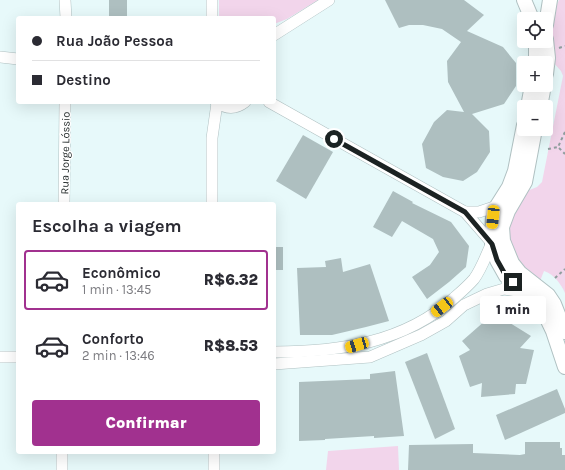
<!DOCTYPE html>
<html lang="pt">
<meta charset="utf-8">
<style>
body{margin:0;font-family:Karla,sans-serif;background:#f7f7f7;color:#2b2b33;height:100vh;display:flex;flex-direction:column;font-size:15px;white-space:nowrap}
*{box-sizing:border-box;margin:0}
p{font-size:13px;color:#7c7c81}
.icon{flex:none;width:22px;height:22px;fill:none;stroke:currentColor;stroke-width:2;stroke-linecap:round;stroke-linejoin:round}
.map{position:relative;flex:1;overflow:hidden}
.sheet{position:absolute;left:16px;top:202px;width:260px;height:252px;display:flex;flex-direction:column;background:#fff;border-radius:4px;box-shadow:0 4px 16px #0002}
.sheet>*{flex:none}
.hud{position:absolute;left:16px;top:16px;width:260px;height:88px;border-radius:4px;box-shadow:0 4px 16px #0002;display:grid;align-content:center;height:88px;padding:0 16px;background:#fff}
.fabs{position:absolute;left:517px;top:12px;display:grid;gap:8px}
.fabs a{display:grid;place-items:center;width:36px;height:36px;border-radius:4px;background:#fff;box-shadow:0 4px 16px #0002;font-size:20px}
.end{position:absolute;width:18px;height:18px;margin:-9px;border:5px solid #1b2222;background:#fff;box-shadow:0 0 0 2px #fff}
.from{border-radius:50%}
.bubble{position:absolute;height:28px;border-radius:4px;background:#fff;box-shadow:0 4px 16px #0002;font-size:13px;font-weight:800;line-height:28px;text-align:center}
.car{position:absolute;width:12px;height:24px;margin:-12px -6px;border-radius:5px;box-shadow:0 0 3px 1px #0007;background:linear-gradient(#f5c518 24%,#345 0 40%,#f5c518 0 76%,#345 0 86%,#f5c518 0)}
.hud b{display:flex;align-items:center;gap:14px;height:38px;font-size:15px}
.hud b+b{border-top:1px solid #e1e1e2}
.hud i{width:10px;height:10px;background:#2b2b33}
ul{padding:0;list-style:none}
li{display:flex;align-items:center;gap:12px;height:60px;margin:0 8px 6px;padding:0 8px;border:2px solid transparent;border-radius:4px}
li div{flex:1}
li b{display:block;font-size:15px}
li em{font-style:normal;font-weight:800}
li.selected{border-color:#a1318f}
li>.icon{width:36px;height:36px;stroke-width:1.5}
h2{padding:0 16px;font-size:18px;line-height:48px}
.cta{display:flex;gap:8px;margin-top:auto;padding:8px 16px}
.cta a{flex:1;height:46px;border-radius:4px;background:#a1318f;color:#fff;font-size:16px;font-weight:800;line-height:46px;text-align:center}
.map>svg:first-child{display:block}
.green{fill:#f2d5eb}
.building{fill:#aebfc0}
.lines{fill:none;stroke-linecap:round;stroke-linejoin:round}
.minor-casing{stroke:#b0c1c2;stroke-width:12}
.major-casing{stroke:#b0c1c2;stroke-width:16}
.path{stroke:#909e9e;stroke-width:2;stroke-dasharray:3 3;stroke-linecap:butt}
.minor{stroke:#fff;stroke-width:11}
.major{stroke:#fff;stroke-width:14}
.route{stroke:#1b2222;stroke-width:5}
.labels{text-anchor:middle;stroke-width:3;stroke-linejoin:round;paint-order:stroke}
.street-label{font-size:11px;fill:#1b2222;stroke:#fff}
</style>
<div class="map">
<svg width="565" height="470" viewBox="0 0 565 470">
<rect width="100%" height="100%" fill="#e7f9fa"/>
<!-- green -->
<g class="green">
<path d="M 219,0 L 318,0 L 287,19 L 274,24 L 274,18 L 219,18 Z"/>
<path d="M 559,0 L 565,0 L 565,293 C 561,284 554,274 544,271 L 540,281 L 518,263 L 508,238 L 509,225 L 513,211 L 527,191 L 537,187 L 542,182 L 563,76 L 561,71 L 553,62 C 553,40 548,20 559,0 Z"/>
<path d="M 398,446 L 399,470 L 326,470 L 328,451 Z"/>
</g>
<!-- building -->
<g class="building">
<rect x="109" y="0" width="18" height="18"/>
<path d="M 385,0 L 464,0 L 484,15 L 467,31 L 503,47 L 516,63 L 516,86 L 504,104 L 472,114 L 489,131 L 490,152 L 477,172 L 463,181 L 443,177 L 426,168 L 422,144 L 434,122 L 447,110 L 464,112 L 448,82 L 447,61 L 461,42 L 442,29 L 423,25 L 409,25 L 399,28 Z"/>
<path d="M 303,135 L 333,152 L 306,199 L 276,181 Z"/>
<path d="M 393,191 L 413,202 L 412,203 L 451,222 L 469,246 L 466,267 L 449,282 L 427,299 L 412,277 L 430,265 L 439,252 L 433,239 L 402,221 L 392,237 L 373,227 Z"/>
<rect x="274" y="247" width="9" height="23"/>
<path d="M 341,258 L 343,272 L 370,264 L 389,321 L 366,327 L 332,335 L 300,335 L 297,268 L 326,267 L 325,261 Z"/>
<path d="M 494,313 L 531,336 L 520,348 L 534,350 L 526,384 L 516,384 L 515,394 L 481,397 L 482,383 L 470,387 L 459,356 L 470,350 L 462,341 Z"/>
<path d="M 427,353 L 455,429 L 435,439 L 405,362 Z"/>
<path d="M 395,371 L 404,436 L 374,438 L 374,436 L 325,439 L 325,440 L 299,441 L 299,382 L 370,379 L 370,374 Z"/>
<path d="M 557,389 L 565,409 L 565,413 L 505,440 L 496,415 Z"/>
<path d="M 525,442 L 560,442 L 560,448 L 562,448 L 562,455 L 565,455 L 565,470 L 408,470 L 409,445 L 473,444 L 473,453 L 520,455 L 525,454 Z"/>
</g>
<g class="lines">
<!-- minor casing -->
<g class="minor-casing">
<g id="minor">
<path d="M 65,0 L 66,18"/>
<path d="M 212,18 L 212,0"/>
<path d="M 274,35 L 329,0"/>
<path d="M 0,57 L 18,59"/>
<path d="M 216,102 C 226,109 236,109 245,102"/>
<path d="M 269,102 L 465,212 L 492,243 C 486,255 482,268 474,279 C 468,286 461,292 454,298 C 404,343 338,352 274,352"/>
<path d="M 64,204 L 65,102"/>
<path d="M 212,204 L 212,138 L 217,103"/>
<path d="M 465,212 L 479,212 L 497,206"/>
<path d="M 0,357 L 18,357"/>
<path d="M 274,364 L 370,357 L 421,335 L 446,321 L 464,305 L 487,294 L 504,289 L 525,292"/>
<path d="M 62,452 L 62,470"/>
<path d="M 214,452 L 214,470"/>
</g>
</g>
<!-- major casing -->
<g class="major-casing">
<g id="major">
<path d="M 524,0 L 532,19"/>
<path d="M 546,25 L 550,0"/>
<path d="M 546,39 L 548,58 L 546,74"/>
<path d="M 536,63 L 536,41"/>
<path d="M 528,107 L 532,85"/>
<path d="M 540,107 L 544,85"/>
<path d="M 524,125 L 515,171 L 509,187 L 497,206 L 493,217 L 492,243 L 497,260 L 506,276 L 535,299 L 542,308 L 553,331 L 565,367"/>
<path d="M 535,129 L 525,182 L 508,211 L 502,227 L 503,241 L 512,263 L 520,273 L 548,295 L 554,304 L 565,332"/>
</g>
</g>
<!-- path -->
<g class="path">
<path d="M 559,48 L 565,46"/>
<path d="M 565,132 L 558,147 L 565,154"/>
<path d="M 548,149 L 558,147"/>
<path d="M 555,278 L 565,269"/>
</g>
<!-- minor -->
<use href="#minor" class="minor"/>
<!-- major -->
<use href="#major" class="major"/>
</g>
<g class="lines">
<!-- route -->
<path class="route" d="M 334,139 L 465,212 L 492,244 L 497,260 L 506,276 L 513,282"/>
</g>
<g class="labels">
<!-- street labels -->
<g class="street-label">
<text transform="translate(65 153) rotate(-89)" y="4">Rua Jorge Lóssio</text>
</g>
</g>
</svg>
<div class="fabs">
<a><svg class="icon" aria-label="locate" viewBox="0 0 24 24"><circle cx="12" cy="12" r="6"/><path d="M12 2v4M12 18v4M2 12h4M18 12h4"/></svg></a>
<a>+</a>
<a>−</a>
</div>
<i class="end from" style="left:334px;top:139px"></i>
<i class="end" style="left:513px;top:282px"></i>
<div class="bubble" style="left:480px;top:296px;width:66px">1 min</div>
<i class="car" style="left:493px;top:217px;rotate:186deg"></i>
<i class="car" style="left:442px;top:307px;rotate:232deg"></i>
<i class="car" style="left:357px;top:345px;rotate:254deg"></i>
<div class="hud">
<b><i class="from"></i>Rua João Pessoa</b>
<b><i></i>Destino</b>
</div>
<section class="sheet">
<h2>Escolha a viagem</h2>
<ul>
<li class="selected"><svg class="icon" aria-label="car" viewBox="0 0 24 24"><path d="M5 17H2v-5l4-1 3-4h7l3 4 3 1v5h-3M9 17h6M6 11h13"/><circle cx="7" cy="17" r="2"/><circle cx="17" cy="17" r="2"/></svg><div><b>Econômico</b><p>1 min · 13:45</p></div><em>R$6.32</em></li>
<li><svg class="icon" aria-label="car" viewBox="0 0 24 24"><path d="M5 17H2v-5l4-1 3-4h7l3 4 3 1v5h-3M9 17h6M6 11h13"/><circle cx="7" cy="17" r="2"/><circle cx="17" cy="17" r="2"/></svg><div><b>Conforto</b><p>2 min · 13:46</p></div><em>R$8.53</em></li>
</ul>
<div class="cta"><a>Confirmar</a></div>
</section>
</div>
